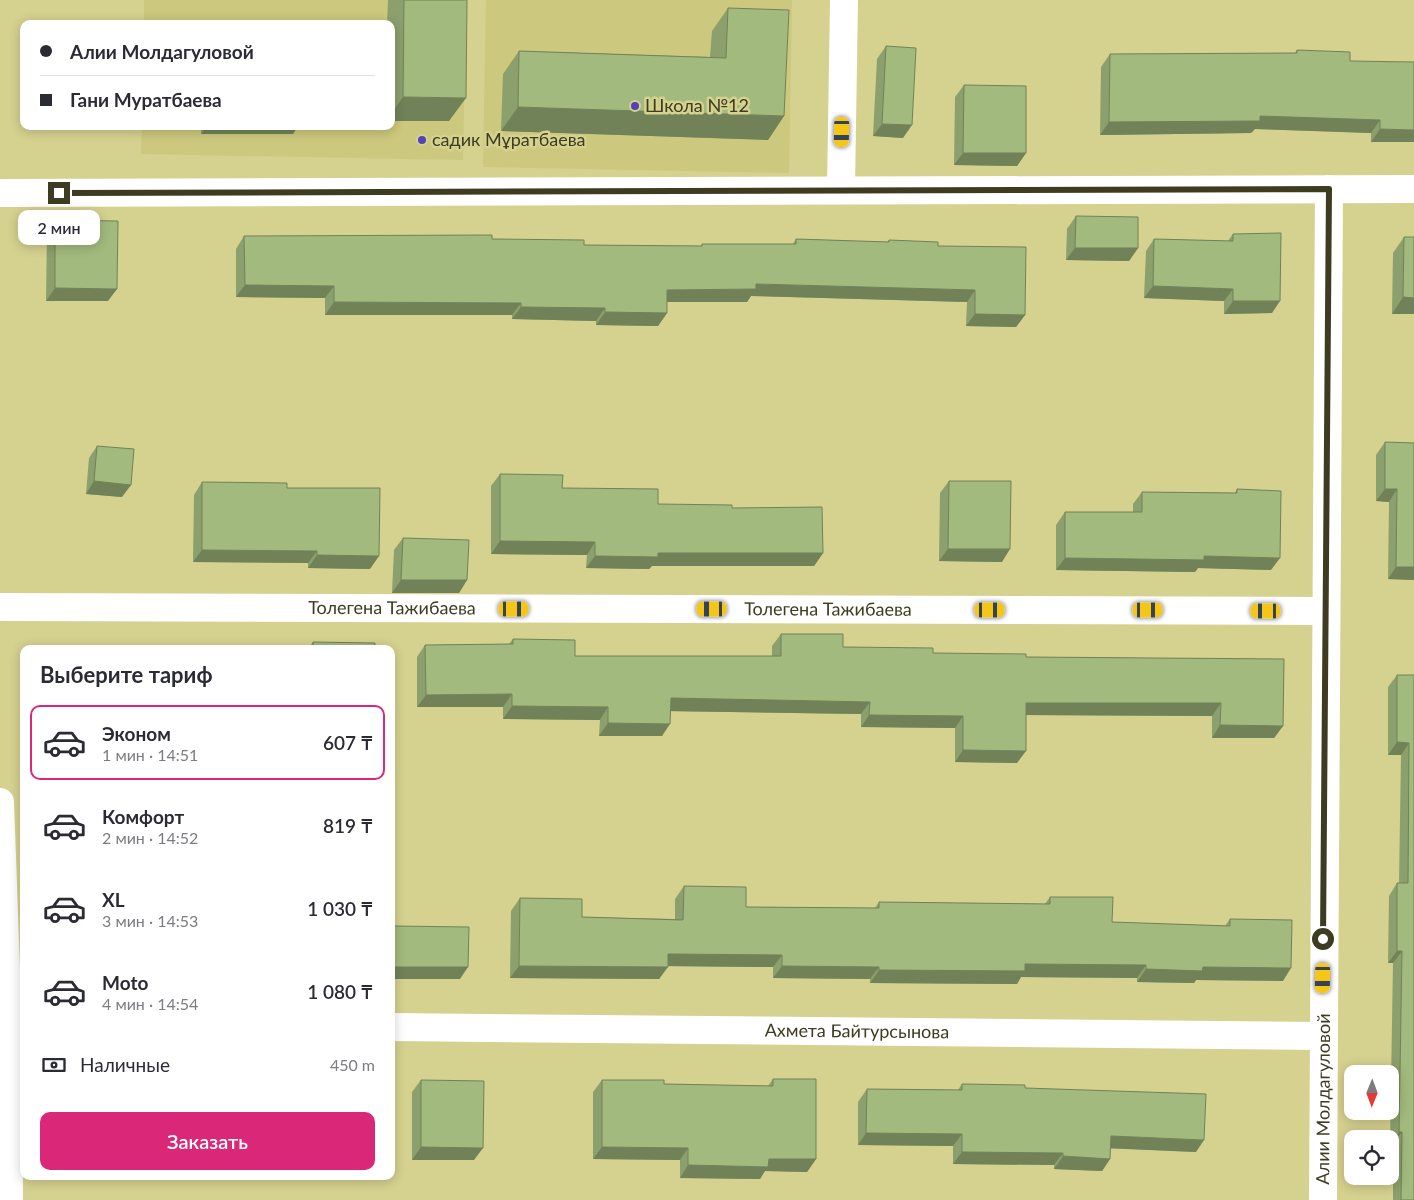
<!DOCTYPE html>
<html lang="ru">
<meta charset="utf-8">
<style>
body{margin:0;font-family:Lato,sans-serif;background:#f7f7f7;color:#2b2b33;height:100vh;display:flex;flex-direction:column;font-size:19px;white-space:nowrap}
*{box-sizing:border-box;margin:0}
p{font-size:16px;color:#7c7c81}
.icon{flex:none;width:28px;height:28px;fill:none;stroke:currentColor;stroke-width:2;stroke-linecap:round;stroke-linejoin:round}
.map{position:relative;flex:1;overflow:hidden}
.details{position:absolute;left:20px;top:645px;width:375px;height:535px;display:flex;flex-direction:column;background:#fff;border-radius:10px;box-shadow:0 2px 12px #0003}
.details>*{flex:none}
.guide{position:absolute;left:20px;top:20px;width:375px;height:110px;border-radius:10px;box-shadow:0 2px 12px #0003;display:grid;align-content:center;height:110px;padding:0 20px;background:#fff}
.needle{width:32px;rotate:181deg}
.controls{position:absolute;left:1344px;top:1065px;display:grid;gap:10px}
.controls a{display:grid;place-items:center;width:55px;height:55px;border-radius:10px;background:#fff;box-shadow:0 2px 12px #0003;font-size:25px}
.end{position:absolute;width:22px;height:22px;margin:-11px;border:6px solid #3d3c20;background:#fff;box-shadow:0 0 0 2px #fff}
.from{border-radius:50%}
.bubble{position:absolute;height:35px;border-radius:10px;background:#fff;box-shadow:0 2px 12px #0003;font-size:16px;font-weight:600;line-height:35px;text-align:center}
.car{position:absolute;width:15px;height:30px;margin:-15px -8px;border-radius:6px;box-shadow:0 0 4px 1px #0007;background:linear-gradient(#f5c518 24%,#345 0 40%,#f5c518 0 76%,#345 0 86%,#f5c518 0)}
.guide b{display:flex;align-items:center;gap:18px;height:48px;font-size:19px}
.guide b+b{border-top:1px solid #e1e1e2}
.guide i{width:12px;height:12px;background:#2b2b33}
ul{padding:0;list-style:none}
li{display:flex;align-items:center;gap:15px;height:75px;margin:0 10px 8px;padding:0 10px;border:2px solid transparent;border-radius:10px}
li div{flex:1}
li b{display:block;font-size:19px}
li em{font-style:normal;font-weight:600}
li.on{border-color:#db2777}
li>.icon{width:45px;height:45px;stroke-width:1.5}
h2{padding:0 20px;font-size:22px;line-height:60px}
.pay{display:flex;align-items:center;gap:12px;height:55px;padding:0 20px;font-size:19px}
.pay p{margin-inline-start:auto}
.primary-button{display:flex;gap:10px;margin-top:auto;padding:10px 20px}
.primary-button a{flex:1;height:58px;border-radius:10px;background:#db2777;color:#fff;font-size:20px;font-weight:600;line-height:58px;text-align:center}
.map>svg:first-child{display:block}
.built{fill:#ccc87d}
.lines{fill:none;stroke-linecap:round;stroke-linejoin:round}
.minor{stroke:#fff;stroke-width:28}
.wall{fill:#8ba06c}
.shaded-wall{fill:#718258}
.building{fill:#a2ba7d;stroke:#718258}
.route{stroke:#3d3c20;stroke-width:6}
.poi-dot{fill:#5741b9;stroke:#d5d18f;stroke-width:2}
.labels{text-anchor:middle;stroke-width:5;stroke-linejoin:round;paint-order:stroke}
.poi-label{font-size:18px;fill:#3d3c20;stroke:#d5d18f;text-anchor:start}
.street-label{font-size:18px;fill:#3d3c20;stroke:#d5d18f}
</style>
<div class="map">
<svg width="1414" height="1200" viewBox="0 0 1414 1200">
<rect width="100%" height="100%" fill="#d5d18f"/>
<!-- built -->
<g class="built">
<path d="M 144,0 L 466,0 L 463,160 L 141,154 L 142,126 L 391,126 L 391,24 L 144,24 Z"/>
<path d="M 486,0 L 792,0 L 789,173 L 483,167 Z"/>
</g>
<g class="lines">
<!-- minor -->
<g class="minor">
<path d="M 841,189 L 844,0"/>
<path d="M 0,193 L 1414,189"/>
<path id="s1" d="M 0,607 L 1326,611"/>
<path d="M 0,802 L 8,1024 L 9,1200"/>
<path id="s2" d="M 391,1027 L 1322,1036"/>
<path id="s3" d="M 1323,1200 L 1329,189"/>
</g>
</g>
<!-- wall -->
<g class="wall">
<path d="M 388,0 L 467,0 L 449,121 L 391,121 L 391,24 L 387,24 Z"/>
<path d="M 728,8 L 784,116 L 768,140 L 501,131 L 503,74 L 519,51 L 710,57 L 712,31 Z"/>
<path d="M 886,46 L 903,138 L 873,136 L 877,59 Z"/>
<path d="M 1297,50 L 1350,61 L 1414,142 L 1371,142 L 1371,133 L 1255,129 L 1251,133 L 1100,135 L 1101,67 L 1110,54 L 1295,53 Z"/>
<path d="M 964,85 L 1026,153 L 1017,166 L 954,165 L 955,97 Z"/>
<path d="M 201,126 L 298,126 L 293,134 L 201,134 Z"/>
<path d="M 1076,216 L 1138,248 L 1129,261 L 1066,260 L 1067,229 Z"/>
<path d="M 55,220 L 108,301 L 46,301 L 47,233 Z"/>
<path d="M 1233,234 L 1272,313 L 1224,314 L 1224,301 L 1144,298 L 1146,251 L 1154,239 L 1228,241 Z"/>
<path d="M 244,236 L 492,239 L 584,245 L 701,246 L 702,244 L 793,244 L 796,239 L 887,242 L 889,240 L 938,246 L 1025,315 L 1016,327 L 966,326 L 967,302 L 751,296 L 747,302 L 667,302 L 667,313 L 658,326 L 596,325 L 596,321 L 512,319 L 512,315 L 325,315 L 325,298 L 236,297 L 236,249 Z"/>
<path d="M 1404,237 L 1414,237 L 1414,314 L 1392,314 L 1393,253 Z"/>
<path d="M 1385,442 L 1414,443 L 1414,580 L 1388,579 L 1389,502 L 1376,501 L 1376,455 Z"/>
<path d="M 97,446 L 122,497 L 86,494 L 89,458 Z"/>
<path d="M 500,474 L 562,488 L 658,504 L 732,508 L 823,553 L 814,566 L 652,566 L 649,569 L 586,568 L 587,555 L 491,554 L 491,486 Z"/>
<path d="M 949,481 L 1002,562 L 939,561 L 940,493 Z"/>
<path d="M 202,482 L 287,488 L 370,569 L 308,568 L 308,563 L 193,562 L 194,495 Z"/>
<path d="M 1237,489 L 1271,570 L 1198,568 L 1195,572 L 1056,570 L 1056,525 L 1065,512 L 1133,512 L 1133,504 L 1142,492 L 1235,493 Z"/>
<path d="M 403,538 L 467,580 L 459,593 L 392,593 L 394,550 Z"/>
<path d="M 781,634 L 843,647 L 933,653 L 1026,657 L 1284,659 L 1283,726 L 1274,738 L 1212,738 L 1212,716 L 1026,715 L 1017,763 L 955,762 L 955,728 L 861,727 L 861,714 L 670,711 L 662,736 L 599,736 L 600,720 L 503,719 L 503,707 L 417,707 L 417,657 L 425,645 L 509,644 L 513,639 L 575,656 L 772,656 L 772,646 Z"/>
<path d="M 313,642 L 375,649 L 308,649 Z"/>
<path d="M 1397,675 L 1414,675 L 1414,1200 L 1393,1200 L 1393,1144 L 1390,1144 L 1393,963 L 1388,963 L 1389,896 L 1397,883 L 1399,883 L 1401,755 L 1388,755 L 1388,687 Z"/>
<path d="M 684,886 L 746,907 L 875,908 L 879,902 L 1045,904 L 1050,897 L 1112,922 L 1225,926 L 1230,919 L 1283,981 L 1196,980 L 1194,983 L 1137,982 L 1137,978 L 1021,977 L 1017,984 L 870,983 L 870,979 L 773,978 L 773,967 L 668,966 L 659,979 L 510,978 L 511,911 L 520,898 L 582,917 L 675,919 L 675,899 Z"/>
<path d="M 773,1079 L 816,1159 L 807,1172 L 765,1171 L 760,1179 L 680,1178 L 680,1160 L 593,1159 L 593,1092 L 602,1080 L 664,1084 L 768,1086 Z"/>
<path d="M 421,1080 L 474,1160 L 412,1160 L 412,1092 Z"/>
<path d="M 962,1084 L 1025,1088 L 1196,1152 L 1110,1148 L 1110,1159 L 1102,1171 L 1054,1169 L 1054,1165 L 953,1164 L 953,1146 L 858,1145 L 858,1102 L 867,1089 L 958,1090 Z"/>
</g>
<!-- shaded-wall -->
<g class="shaded-wall">
<path d="M 403,97 L 466,98 L 449,121 L 391,121 L 391,114 Z"/>
<path d="M 518,107 L 784,116 L 768,140 L 501,131 Z"/>
<path d="M 1260,116 L 1380,120 L 1371,133 L 1255,129 L 1251,133 L 1100,135 L 1109,122 Z"/>
<path d="M 882,124 L 912,125 L 903,138 L 873,136 Z"/>
<path d="M 207,126 L 298,126 L 293,134 L 201,134 Z"/>
<path d="M 1380,129 L 1414,130 L 1414,142 L 1371,142 Z"/>
<path d="M 963,153 L 1026,153 L 1017,166 L 954,165 Z"/>
<path d="M 1075,248 L 1138,248 L 1129,261 L 1066,260 Z"/>
<path d="M 756,284 L 975,290 L 967,302 L 751,296 L 747,302 L 659,302 L 667,290 Z"/>
<path d="M 245,285 L 334,286 L 325,298 L 236,297 Z"/>
<path d="M 1153,286 L 1233,289 L 1224,301 L 1144,298 Z"/>
<path d="M 55,288 L 117,289 L 108,301 L 46,301 Z"/>
<path d="M 1403,297 L 1414,298 L 1414,314 L 1392,314 Z"/>
<path d="M 1233,301 L 1280,301 L 1272,313 L 1224,314 Z"/>
<path d="M 334,302 L 521,303 L 512,315 L 325,315 Z"/>
<path d="M 521,307 L 605,308 L 596,321 L 512,319 Z"/>
<path d="M 605,312 L 667,313 L 658,326 L 596,325 Z"/>
<path d="M 975,314 L 1025,315 L 1016,327 L 966,326 Z"/>
<path d="M 94,481 L 131,485 L 122,497 L 86,494 Z"/>
<path d="M 1385,489 L 1397,489 L 1389,502 L 1376,501 Z"/>
<path d="M 500,541 L 595,542 L 587,555 L 491,554 Z"/>
<path d="M 948,549 L 1010,549 L 1002,562 L 939,561 Z"/>
<path d="M 202,550 L 317,551 L 308,563 L 193,562 Z"/>
<path d="M 658,553 L 823,553 L 814,566 L 652,566 L 649,569 L 586,568 L 595,556 Z"/>
<path d="M 317,555 L 379,556 L 370,569 L 308,568 Z"/>
<path d="M 1204,556 L 1280,558 L 1271,570 L 1198,568 L 1195,572 L 1056,570 L 1065,558 Z"/>
<path d="M 1396,567 L 1414,567 L 1414,580 L 1388,579 Z"/>
<path d="M 401,580 L 467,580 L 459,593 L 392,593 Z"/>
<path d="M 512,694 L 503,707 L 417,707 L 426,695 Z"/>
<path d="M 671,698 L 870,702 L 861,714 L 662,711 Z"/>
<path d="M 1026,703 L 1221,703 L 1212,716 L 1017,715 Z"/>
<path d="M 512,706 L 608,707 L 600,720 L 503,719 Z"/>
<path d="M 869,715 L 963,716 L 955,728 L 861,727 Z"/>
<path d="M 608,723 L 670,724 L 662,736 L 599,736 Z"/>
<path d="M 1220,725 L 1283,726 L 1274,738 L 1212,738 Z"/>
<path d="M 1397,742 L 1409,743 L 1401,755 L 1388,755 Z"/>
<path d="M 963,750 L 1026,751 L 1017,763 L 955,762 Z"/>
<path d="M 1397,951 L 1402,951 L 1393,963 L 1388,963 Z"/>
<path d="M 668,954 L 782,955 L 773,967 L 659,966 Z"/>
<path d="M 1025,964 L 1146,965 L 1137,978 L 1021,977 L 1017,984 L 870,983 L 879,970 Z"/>
<path d="M 519,966 L 668,967 L 659,979 L 510,978 Z"/>
<path d="M 782,966 L 879,967 L 870,979 L 773,978 Z"/>
<path d="M 391,967 L 468,967 L 460,979 L 391,979 Z"/>
<path d="M 1203,967 L 1291,968 L 1283,981 L 1196,980 L 1194,983 L 1137,982 L 1146,969 Z"/>
<path d="M 1399,1132 L 1402,1132 L 1393,1144 L 1390,1144 Z"/>
<path d="M 866,1133 L 962,1134 L 953,1146 L 858,1145 Z"/>
<path d="M 1111,1136 L 1204,1140 L 1196,1152 L 1102,1148 Z"/>
<path d="M 421,1147 L 483,1148 L 474,1160 L 412,1160 Z"/>
<path d="M 602,1147 L 688,1148 L 680,1160 L 593,1159 Z"/>
<path d="M 962,1152 L 1063,1153 L 1054,1165 L 953,1164 Z"/>
<path d="M 1063,1156 L 1110,1159 L 1102,1171 L 1054,1169 Z"/>
<path d="M 769,1159 L 816,1159 L 807,1172 L 765,1171 L 760,1179 L 680,1178 L 688,1165 Z"/>
</g>
<!-- building -->
<g class="building">
<path d="M 404,0 L 467,0 L 466,98 L 403,97 Z"/>
<path d="M 728,8 L 789,10 L 784,116 L 518,107 L 519,51 L 726,58 Z"/>
<path d="M 886,46 L 916,48 L 912,125 L 882,124 Z"/>
<path d="M 1297,50 L 1350,52 L 1350,61 L 1414,62 L 1414,130 L 1380,129 L 1380,120 L 1260,116 L 1260,121 L 1109,122 L 1110,54 L 1297,53 Z"/>
<path d="M 964,85 L 1026,86 L 1026,153 L 963,153 Z"/>
<path d="M 1076,216 L 1138,217 L 1138,248 L 1075,248 Z"/>
<path d="M 55,220 L 118,221 L 117,289 L 55,288 Z"/>
<path d="M 1281,233 L 1280,301 L 1233,301 L 1233,289 L 1153,286 L 1154,239 L 1233,241 L 1233,234 Z"/>
<path d="M 492,235 L 492,239 L 584,240 L 584,245 L 702,246 L 702,244 L 796,244 L 796,239 L 889,242 L 889,240 L 938,242 L 938,246 L 1026,247 L 1025,315 L 975,314 L 975,290 L 756,284 L 756,289 L 667,290 L 667,313 L 605,312 L 605,308 L 521,307 L 521,303 L 334,302 L 334,286 L 245,285 L 244,236 Z"/>
<path d="M 1404,237 L 1414,237 L 1414,298 L 1403,297 Z"/>
<path d="M 1385,442 L 1414,443 L 1414,567 L 1396,567 L 1397,489 L 1385,489 Z"/>
<path d="M 97,446 L 134,449 L 131,485 L 94,481 Z"/>
<path d="M 500,474 L 563,475 L 562,488 L 658,489 L 658,504 L 732,505 L 732,508 L 822,507 L 823,553 L 658,553 L 658,557 L 595,556 L 595,542 L 500,541 Z"/>
<path d="M 949,481 L 1011,481 L 1010,549 L 948,549 Z"/>
<path d="M 202,482 L 287,483 L 287,488 L 380,488 L 379,556 L 317,555 L 317,551 L 202,550 Z"/>
<path d="M 1237,489 L 1281,491 L 1280,558 L 1204,556 L 1204,560 L 1065,558 L 1065,512 L 1142,512 L 1142,492 L 1237,493 Z"/>
<path d="M 403,538 L 469,540 L 467,580 L 401,580 Z"/>
<path d="M 781,634 L 843,634 L 843,647 L 933,648 L 933,653 L 1026,654 L 1026,657 L 1284,659 L 1283,726 L 1220,725 L 1221,703 L 1026,703 L 1026,751 L 963,750 L 963,716 L 869,715 L 870,702 L 671,698 L 670,724 L 608,723 L 608,707 L 512,706 L 512,694 L 426,695 L 425,645 L 513,644 L 513,639 L 575,640 L 575,656 L 781,656 Z"/>
<path d="M 313,642 L 375,643 L 375,649 L 313,649 Z"/>
<path d="M 150,647 L 236,649 L 150,649 Z"/>
<path d="M 1397,675 L 1414,675 L 1414,1200 L 1401,1200 L 1402,1132 L 1399,1132 L 1402,951 L 1397,951 L 1397,883 L 1408,883 L 1409,743 L 1397,742 Z"/>
<path d="M 684,886 L 746,887 L 746,907 L 879,908 L 879,902 L 1050,904 L 1050,897 L 1113,897 L 1112,922 L 1230,926 L 1230,919 L 1292,920 L 1291,968 L 1203,967 L 1202,971 L 1146,969 L 1146,965 L 1025,964 L 1025,971 L 879,970 L 879,967 L 782,966 L 782,955 L 668,954 L 668,967 L 519,966 L 520,898 L 582,899 L 582,917 L 683,920 Z"/>
<path d="M 391,900 L 394,900 L 394,926 L 469,927 L 468,967 L 391,967 Z"/>
<path d="M 773,1079 L 816,1079 L 816,1159 L 769,1159 L 768,1167 L 688,1165 L 688,1148 L 602,1147 L 602,1080 L 664,1080 L 664,1084 L 773,1086 Z"/>
<path d="M 421,1080 L 484,1081 L 483,1148 L 421,1147 Z"/>
<path d="M 962,1084 L 1025,1085 L 1025,1088 L 1206,1094 L 1204,1140 L 1111,1136 L 1110,1159 L 1063,1156 L 1063,1153 L 962,1152 L 962,1134 L 866,1133 L 867,1089 L 962,1090 Z"/>
</g>
<g class="lines">
<!-- route -->
<path class="route" d="M 59,193 L 1329,189 L 1323,939"/>
</g>
<!-- markers -->
<g class="poi-dot">
<circle cx="635" cy="106" r="5"/>
<circle cx="422" cy="140" r="5"/>
</g>
<g class="labels">
<!-- poi labels -->
<g class="poi-label">
<text x="645" y="112">Школа №12</text>
<text x="432" y="146">садик Мұратбаева</text>
</g>
<!-- street labels -->
<g class="street-label">
<text dy="6" stroke="none"><textPath href="#s1" startOffset="392">Толегена Тажибаева</textPath></text>
<text dy="6" stroke="none"><textPath href="#s1" startOffset="828">Толегена Тажибаева</textPath></text>
<text dy="6" stroke="none"><textPath href="#s2" startOffset="466">Ахмета Байтурсынова</textPath></text>
<text dy="6" stroke="none"><textPath href="#s3" startOffset="101">Алии Молдагуловой</textPath></text>
</g>
</g>
</svg>
<div class="controls">
<a><svg class="needle" viewBox="-14 -14 28 28"><path d="M0-13l5 13h-10z" fill="#e53935"/><path d="M0 13l5-13h-10z" fill="#7c7c81"/></svg></a>
<a><svg class="icon" aria-label="locate" viewBox="0 0 24 24"><circle cx="12" cy="12" r="6"/><path d="M12 2v4M12 18v4M2 12h4M18 12h4"/></svg></a>
</div>
<i class="end from" style="left:1323px;top:939px"></i>
<i class="end" style="left:59px;top:193px"></i>
<div class="bubble" style="left:18px;top:210px;width:82px">2 мин</div>
<i class="car" style="left:842px;top:132px;rotate:181deg"></i>
<i class="car" style="left:514px;top:609px;rotate:90deg"></i>
<i class="car" style="left:712px;top:609px;rotate:270deg"></i>
<i class="car" style="left:990px;top:610px;rotate:90deg"></i>
<i class="car" style="left:1148px;top:610px;rotate:90deg"></i>
<i class="car" style="left:1266px;top:611px;rotate:270deg"></i>
<i class="car" style="left:1323px;top:978px;rotate:181deg"></i>
<div class="guide">
<b><i class="from"></i>Алии Молдагуловой</b>
<b><i></i>Гани Муратбаева</b>
</div>
<section class="details">
<h2>Выберите тариф</h2>
<ul>
<li class="on"><svg class="icon" aria-label="car" viewBox="0 0 24 24"><path d="M5 17H2v-5l4-1 3-4h7l3 4 3 1v5h-3M9 17h6M6 11h13"/><circle cx="7" cy="17" r="2"/><circle cx="17" cy="17" r="2"/></svg><div><b>Эконом</b><p>1 мин · 14:51</p></div><em>607 ₸</em></li>
<li><svg class="icon" aria-label="car" viewBox="0 0 24 24"><path d="M5 17H2v-5l4-1 3-4h7l3 4 3 1v5h-3M9 17h6M6 11h13"/><circle cx="7" cy="17" r="2"/><circle cx="17" cy="17" r="2"/></svg><div><b>Комфорт</b><p>2 мин · 14:52</p></div><em>819 ₸</em></li>
<li><svg class="icon" aria-label="car" viewBox="0 0 24 24"><path d="M5 17H2v-5l4-1 3-4h7l3 4 3 1v5h-3M9 17h6M6 11h13"/><circle cx="7" cy="17" r="2"/><circle cx="17" cy="17" r="2"/></svg><div><b>XL</b><p>3 мин · 14:53</p></div><em>1 030 ₸</em></li>
<li><svg class="icon" aria-label="car" viewBox="0 0 24 24"><path d="M5 17H2v-5l4-1 3-4h7l3 4 3 1v5h-3M9 17h6M6 11h13"/><circle cx="7" cy="17" r="2"/><circle cx="17" cy="17" r="2"/></svg><div><b>Moto</b><p>4 мин · 14:54</p></div><em>1 080 ₸</em></li>
</ul>
<div class="pay"><svg class="icon" aria-label="cash" viewBox="0 0 24 24"><path d="M3 7h18v10H3z"/><circle cx="12" cy="12" r="2"/></svg>Наличные<p>450 m</p></div>
<div class="primary-button"><a>Заказать</a></div>
</section>
</div>
